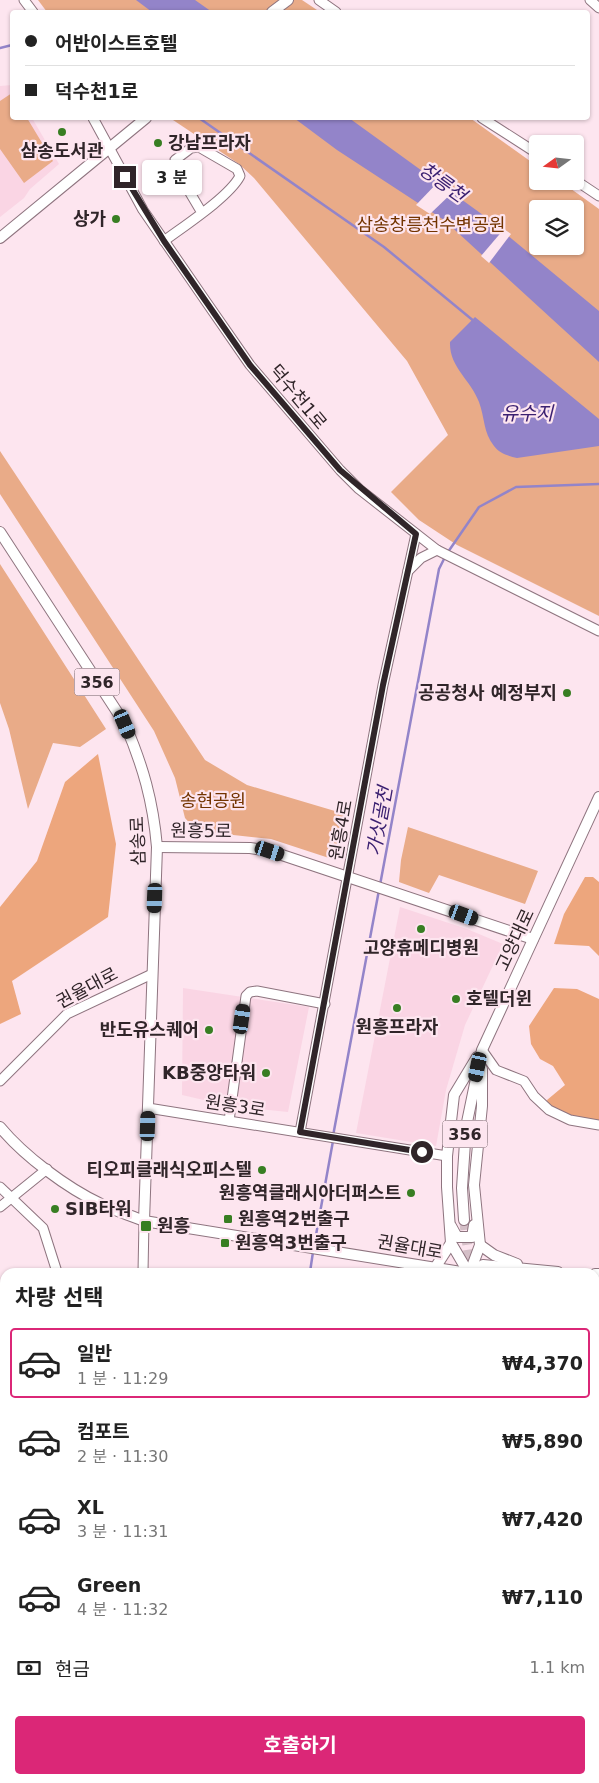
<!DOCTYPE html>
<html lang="ko">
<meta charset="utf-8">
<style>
body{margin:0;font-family:"DejaVu Sans","Noto Sans KR",sans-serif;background:#f2f2f2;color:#222;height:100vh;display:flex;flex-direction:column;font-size:19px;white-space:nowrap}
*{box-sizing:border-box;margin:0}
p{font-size:16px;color:#767676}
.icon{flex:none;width:28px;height:28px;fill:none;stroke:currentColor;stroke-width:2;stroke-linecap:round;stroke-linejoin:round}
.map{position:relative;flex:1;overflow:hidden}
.details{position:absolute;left:0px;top:1268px;width:600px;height:516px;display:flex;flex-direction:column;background:#fff;border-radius:15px 15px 0 0;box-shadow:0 1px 4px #0004}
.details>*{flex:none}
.banner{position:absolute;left:10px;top:10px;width:580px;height:110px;border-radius:5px;box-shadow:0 1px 4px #0004;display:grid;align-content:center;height:110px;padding:0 15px;background:#fff}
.needle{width:32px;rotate:255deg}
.fabs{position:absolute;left:529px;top:135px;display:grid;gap:10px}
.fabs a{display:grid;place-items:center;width:55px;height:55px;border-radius:5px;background:#fff;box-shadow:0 1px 4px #0004;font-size:25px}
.end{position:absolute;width:22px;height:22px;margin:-11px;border:6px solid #302529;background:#fff;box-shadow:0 0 0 2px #fff}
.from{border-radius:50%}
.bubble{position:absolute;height:35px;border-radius:5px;background:#fff;box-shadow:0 1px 4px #0004;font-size:16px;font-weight:700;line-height:35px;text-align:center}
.car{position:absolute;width:15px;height:30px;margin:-15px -8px;border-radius:6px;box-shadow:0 0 4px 1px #0007;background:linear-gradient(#222 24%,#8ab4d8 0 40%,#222 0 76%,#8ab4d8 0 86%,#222 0)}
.banner b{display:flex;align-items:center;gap:18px;height:48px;font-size:19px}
.banner b+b{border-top:1px solid #e0e0e0}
.banner i{width:12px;height:12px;background:#222}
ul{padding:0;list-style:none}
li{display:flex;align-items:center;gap:15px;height:70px;margin:0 10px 8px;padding:0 5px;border:2px solid transparent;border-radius:5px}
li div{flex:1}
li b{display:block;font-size:19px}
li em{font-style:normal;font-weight:700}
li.active{border-color:#db2777}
li>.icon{width:45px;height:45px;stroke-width:1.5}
h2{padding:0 15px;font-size:22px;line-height:60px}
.pay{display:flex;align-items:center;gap:12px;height:55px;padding:0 15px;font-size:19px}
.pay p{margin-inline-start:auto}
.primary-button{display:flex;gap:10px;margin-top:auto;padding:10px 15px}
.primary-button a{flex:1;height:58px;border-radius:5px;background:#db2777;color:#fff;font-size:20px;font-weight:700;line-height:58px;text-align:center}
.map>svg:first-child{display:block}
.built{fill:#fad5e4}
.green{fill:#e9ab88;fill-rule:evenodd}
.forest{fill:#eda67d}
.water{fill:#9384c9}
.pier{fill:#fde5ef}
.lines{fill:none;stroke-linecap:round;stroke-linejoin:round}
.stream{stroke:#9384c9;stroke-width:2.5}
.major-tunnel{stroke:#d4bfc7;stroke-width:10;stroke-dasharray:10 5;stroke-linecap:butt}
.minor-casing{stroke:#8e747f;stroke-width:11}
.major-casing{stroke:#8e747f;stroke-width:12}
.minor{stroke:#fff;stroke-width:9}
.major{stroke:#fff;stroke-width:10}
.route{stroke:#302529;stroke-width:6}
.poi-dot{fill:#387e22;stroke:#fde5ef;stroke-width:2}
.labels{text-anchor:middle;stroke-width:4.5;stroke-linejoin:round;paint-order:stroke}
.shield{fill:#fde5ef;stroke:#6e5f64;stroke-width:1}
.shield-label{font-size:16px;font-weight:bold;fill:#302529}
.poi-label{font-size:18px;font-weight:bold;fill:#302529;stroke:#fde5ef;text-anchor:start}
.park-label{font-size:18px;fill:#733400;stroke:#fde5ef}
.street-label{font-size:18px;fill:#302529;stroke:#fde5ef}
.water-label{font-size:19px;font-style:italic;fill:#3b2071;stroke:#fde5ef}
</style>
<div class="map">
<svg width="599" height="1783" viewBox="0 0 599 1783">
<rect width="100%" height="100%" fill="#fde5ef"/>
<!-- built -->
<g class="built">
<path d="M 12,85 L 12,118 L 32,118 L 59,164 L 30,189 L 24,198 L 0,217 L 0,86 Z"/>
<path d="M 400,907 L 467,929 L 503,944 L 465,1025 L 446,1090 L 436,1146 L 356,1133 Z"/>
<path d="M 183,988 L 309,1007 L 288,1112 L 230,1106 L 182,1095 Z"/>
</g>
<!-- green -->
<g class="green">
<path d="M 38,0 L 302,0 L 320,12 L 47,12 Z"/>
<path d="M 12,93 L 12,118 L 27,118 L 53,161 L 24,183 L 0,149 L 0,101 Z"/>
<path d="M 170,118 L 470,118 L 537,166 L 538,181 L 560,181 L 599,209 L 599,616 L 457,545 L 419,520 L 391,492 L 448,435 L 407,361 L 254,178 L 239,164 ZM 538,209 L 575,209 L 575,246 L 538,246 Z"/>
<path d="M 0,451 L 205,760 L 247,785 L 345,814 L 340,853 L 329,858 L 271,839 L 197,831 L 185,818 L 175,778 L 154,731 L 0,494 Z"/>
<path d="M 0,564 L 106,729 L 80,747 L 53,743 L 28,809 L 9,729 L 0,703 Z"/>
<path d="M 408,827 L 538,871 L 525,904 L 439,875 L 429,893 L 399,882 L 401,860 Z"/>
</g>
<!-- forest -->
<g class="forest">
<path d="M 98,754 L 116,844 L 108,917 L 12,981 L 21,1014 L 0,1024 L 0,907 L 37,861 L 65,782 Z"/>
<path d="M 585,877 L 593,877 L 599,882 L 599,956 L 589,946 L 554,944 L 564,914 Z"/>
<path d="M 554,988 L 577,989 L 599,999 L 599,1123 L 570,1120 L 549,1110 L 547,1100 L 565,1085 L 553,1066 L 540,1059 L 531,1044 L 529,1026 Z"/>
<path d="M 599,1330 L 599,1635 L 595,1633 L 595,1332 Z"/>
<path d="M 1,1345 L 5,1351 L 5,1466 L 0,1467 Z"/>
<path d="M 595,1739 L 599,1743 L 599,1783 L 561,1783 L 562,1779 L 595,1779 Z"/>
</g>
<!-- water -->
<g class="water">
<path d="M 136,0 L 195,0 L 212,12 L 152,12 Z"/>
<path d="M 294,118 L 349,118 L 483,215 L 599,311 L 599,362 L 444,220 L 337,150 Z"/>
<path d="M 475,317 L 599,419 L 599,446 L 517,458 C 508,456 499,453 494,446 C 483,432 485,418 479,402 C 471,380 449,367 450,342 Z"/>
</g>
<!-- pier -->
<g class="pier">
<path d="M 440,180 L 454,191 L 430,214 L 416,205 Z"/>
<path d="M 504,229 L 511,234 L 489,263 L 481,256 Z"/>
</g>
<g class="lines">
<!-- stream -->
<g class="stream">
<path d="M 0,48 L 12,45"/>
<path d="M 199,118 L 384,247 L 475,322"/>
<path d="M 448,552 L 479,507 L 516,487 L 599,484"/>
<path d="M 380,885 L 439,569 L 445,557"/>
<path d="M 333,1136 L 379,890"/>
<path d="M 314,1246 L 333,1141"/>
<path d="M 310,1272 L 313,1252"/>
<path d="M 0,1557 L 5,1547"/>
</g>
<!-- major-tunnel -->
<path class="major-tunnel" d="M 464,1220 L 471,1272"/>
<!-- minor casing -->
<g class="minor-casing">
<g id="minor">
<path d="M 24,0 L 33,12"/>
<path d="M 319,0 L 336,12"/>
<path d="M 590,0 L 599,8"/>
<path d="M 93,118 L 143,210 L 207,303 L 250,365 L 340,470 L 359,489 L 437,550 L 599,631"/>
<path d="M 482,118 L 538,154"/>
<path d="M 575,180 L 599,196"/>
<path d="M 164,241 C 184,226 229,197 240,176 L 237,169 L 199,147 L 191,148 L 175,160 L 176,169 L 202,213"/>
<path d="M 408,571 L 421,558 L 437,550"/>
<path d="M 482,1050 L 496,1070 L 524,1081 L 534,1096 L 549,1110 L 570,1120 L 599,1125"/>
<path d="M 0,1081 L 67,1014 L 152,974"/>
<path d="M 148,1108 L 447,1156"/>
<path d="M 229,1121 L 246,996 L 250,992 L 257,991 L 325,1004"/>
<path d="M 300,1132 L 383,685 L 416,534"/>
<path d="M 0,1187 L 43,1228 L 57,1272"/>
<path d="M 0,1207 L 47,1169"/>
<path d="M 143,1272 L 144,1221"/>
<path d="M 0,1471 L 5,1469"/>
<path d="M 595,1678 L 599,1676"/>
<path d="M 131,1783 L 131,1779"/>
<path d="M 271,1783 L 308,1779"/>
</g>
</g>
<!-- major casing -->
<g class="major-casing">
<g id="major">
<path d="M 272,12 L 288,0"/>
<path d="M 0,238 L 146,118"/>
<path d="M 0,532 L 125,724 C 143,766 153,801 157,847 L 144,1221"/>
<path d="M 157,847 L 250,848 L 270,851 L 533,939"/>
<path d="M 0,1127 C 24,1156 67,1188 101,1204 C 115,1211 130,1215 144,1221 L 461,1272"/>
<path d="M 464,1220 L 462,1188 L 466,1127 L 482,1050 L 599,797"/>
<path d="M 451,1226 L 457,1237 L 472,1237 L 474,1225"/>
<path d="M 480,1245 L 494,1255 L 517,1264"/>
<path d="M 438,1272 L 435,1268 L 451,1243"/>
<path d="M 468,1272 L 451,1243 L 447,1187 L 447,1156 L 454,1095 L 477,1057"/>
<path d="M 470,1272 L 480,1245 L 474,1185 L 482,1106 L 482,1069"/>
<path d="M 472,1272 L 483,1265 L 558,1272"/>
<path d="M 595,1274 L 599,1274"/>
<path d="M 595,1297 L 599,1297"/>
<path d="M 530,1779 L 530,1783"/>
</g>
</g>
<!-- minor -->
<use href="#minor" class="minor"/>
<!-- major -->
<use href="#major" class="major"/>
</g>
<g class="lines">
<!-- route -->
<path class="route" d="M 125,177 L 164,241 L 250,365 L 340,470 L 416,534 L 383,685 L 300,1132 L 422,1152"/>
</g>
<!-- markers -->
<g class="poi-dot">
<circle cx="62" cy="132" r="5"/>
<circle cx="158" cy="143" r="5"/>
<circle cx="116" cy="219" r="5"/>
<circle cx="567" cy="693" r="5"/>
<circle cx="421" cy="929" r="5"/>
<circle cx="456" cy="999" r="5"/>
<circle cx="397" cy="1008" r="5"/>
<circle cx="209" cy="1030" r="5"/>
<circle cx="266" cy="1073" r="5"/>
<circle cx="262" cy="1170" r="5"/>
<circle cx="411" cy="1193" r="5"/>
<circle cx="55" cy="1209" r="5"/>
<rect x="223" y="1214" width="10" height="10" rx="2.5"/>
<rect x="140" y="1220" width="12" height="12" rx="2.5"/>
<rect x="220" y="1238" width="10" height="10" rx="2.5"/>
</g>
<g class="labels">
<!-- shield labels -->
<g class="shield">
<rect x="74.5" y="668.5" width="45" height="27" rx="4"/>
<rect x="442.5" y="1120.5" width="45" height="27" rx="4"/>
</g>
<g class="shield-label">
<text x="97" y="688">356</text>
<text x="465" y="1140">356</text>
</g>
<!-- poi labels -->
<g class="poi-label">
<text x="168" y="149">강남프라자</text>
<text x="62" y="157" text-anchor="middle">삼송도서관</text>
<text x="106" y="225" text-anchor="end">상가</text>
<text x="557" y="699" text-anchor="end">공공청사 예정부지</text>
<text x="421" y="954" text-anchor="middle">고양휴메디병원</text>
<text x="466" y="1005">호텔더윈</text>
<text x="397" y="1033" text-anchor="middle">원흥프라자</text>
<text x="199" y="1036" text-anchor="end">반도유스퀘어</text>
<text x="256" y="1079" text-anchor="end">KB중앙타워</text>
<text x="252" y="1176" text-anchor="end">티오피클래식오피스텔</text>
<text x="401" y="1199" text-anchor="end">원흥역클래시아더퍼스트</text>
<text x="65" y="1215">SIB타워</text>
<text x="238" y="1225">원흥역2번출구</text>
<text x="157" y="1232">원흥</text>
<text x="235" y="1249">원흥역3번출구</text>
</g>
<!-- park labels -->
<g class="park-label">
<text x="431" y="231">삼송창릉천수변공원</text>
<text x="213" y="807">송현공원</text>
</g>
<!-- street labels -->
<g class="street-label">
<text transform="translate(298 397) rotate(50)" y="6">덕수천1로</text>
<text transform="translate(341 830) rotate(-80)" y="6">원흥4로</text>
<text transform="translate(201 831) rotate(1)" y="6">원흥5로</text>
<text transform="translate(138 841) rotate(-92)" y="6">삼송로</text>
<text transform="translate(515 940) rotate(-65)" y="6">고양대로</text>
<text transform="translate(87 988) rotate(-28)" y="6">권율대로</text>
<text transform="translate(235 1106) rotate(9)" y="6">원흥3로</text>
<text transform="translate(410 1247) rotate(10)" y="6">권율대로</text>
</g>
<!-- water labels -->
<g class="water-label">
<text transform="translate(443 182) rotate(36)" y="7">창릉천</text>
<text x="527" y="420">유수지</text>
<text transform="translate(379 821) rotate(-80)" y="7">가싯골천</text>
</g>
</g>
</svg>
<div class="fabs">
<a><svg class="needle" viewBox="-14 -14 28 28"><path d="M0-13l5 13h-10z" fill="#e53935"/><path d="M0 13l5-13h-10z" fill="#767676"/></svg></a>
<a><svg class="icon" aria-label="layers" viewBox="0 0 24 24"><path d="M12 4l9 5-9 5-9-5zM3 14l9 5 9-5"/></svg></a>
</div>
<i class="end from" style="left:422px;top:1152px"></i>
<i class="end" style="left:125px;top:177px"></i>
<div class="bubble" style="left:142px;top:160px;width:60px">3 분</div>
<i class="car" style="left:125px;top:724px;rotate:157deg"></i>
<i class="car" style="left:270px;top:851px;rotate:108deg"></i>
<i class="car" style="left:155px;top:898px;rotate:182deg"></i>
<i class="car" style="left:464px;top:915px;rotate:110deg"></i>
<i class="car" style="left:242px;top:1019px;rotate:8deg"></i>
<i class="car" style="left:478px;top:1067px;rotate:192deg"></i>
<i class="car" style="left:148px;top:1126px;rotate:2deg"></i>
<div class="banner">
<b><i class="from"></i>어반이스트호텔</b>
<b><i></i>덕수천1로</b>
</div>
<section class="details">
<h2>차량 선택</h2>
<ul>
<li class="active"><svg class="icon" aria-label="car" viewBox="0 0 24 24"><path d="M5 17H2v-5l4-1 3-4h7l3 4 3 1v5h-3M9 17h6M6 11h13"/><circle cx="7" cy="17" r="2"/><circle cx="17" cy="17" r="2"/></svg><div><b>일반</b><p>1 분 · 11:29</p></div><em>₩4,370</em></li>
<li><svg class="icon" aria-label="car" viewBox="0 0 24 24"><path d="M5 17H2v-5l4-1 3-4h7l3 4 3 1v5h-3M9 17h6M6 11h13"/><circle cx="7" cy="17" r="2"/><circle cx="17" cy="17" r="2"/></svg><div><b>컴포트</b><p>2 분 · 11:30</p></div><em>₩5,890</em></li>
<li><svg class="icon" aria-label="car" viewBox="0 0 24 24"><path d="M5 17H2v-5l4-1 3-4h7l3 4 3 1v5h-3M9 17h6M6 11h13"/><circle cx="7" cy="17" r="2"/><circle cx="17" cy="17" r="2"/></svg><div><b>XL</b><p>3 분 · 11:31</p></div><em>₩7,420</em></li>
<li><svg class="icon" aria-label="car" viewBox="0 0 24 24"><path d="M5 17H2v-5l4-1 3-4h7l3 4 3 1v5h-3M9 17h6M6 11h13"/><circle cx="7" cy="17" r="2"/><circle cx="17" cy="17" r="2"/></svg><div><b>Green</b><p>4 분 · 11:32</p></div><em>₩7,110</em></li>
</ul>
<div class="pay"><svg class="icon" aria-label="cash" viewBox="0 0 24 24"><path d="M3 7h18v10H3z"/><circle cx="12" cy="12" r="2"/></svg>현금<p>1.1 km</p></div>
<div class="primary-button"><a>호출하기</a></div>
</section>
</div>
